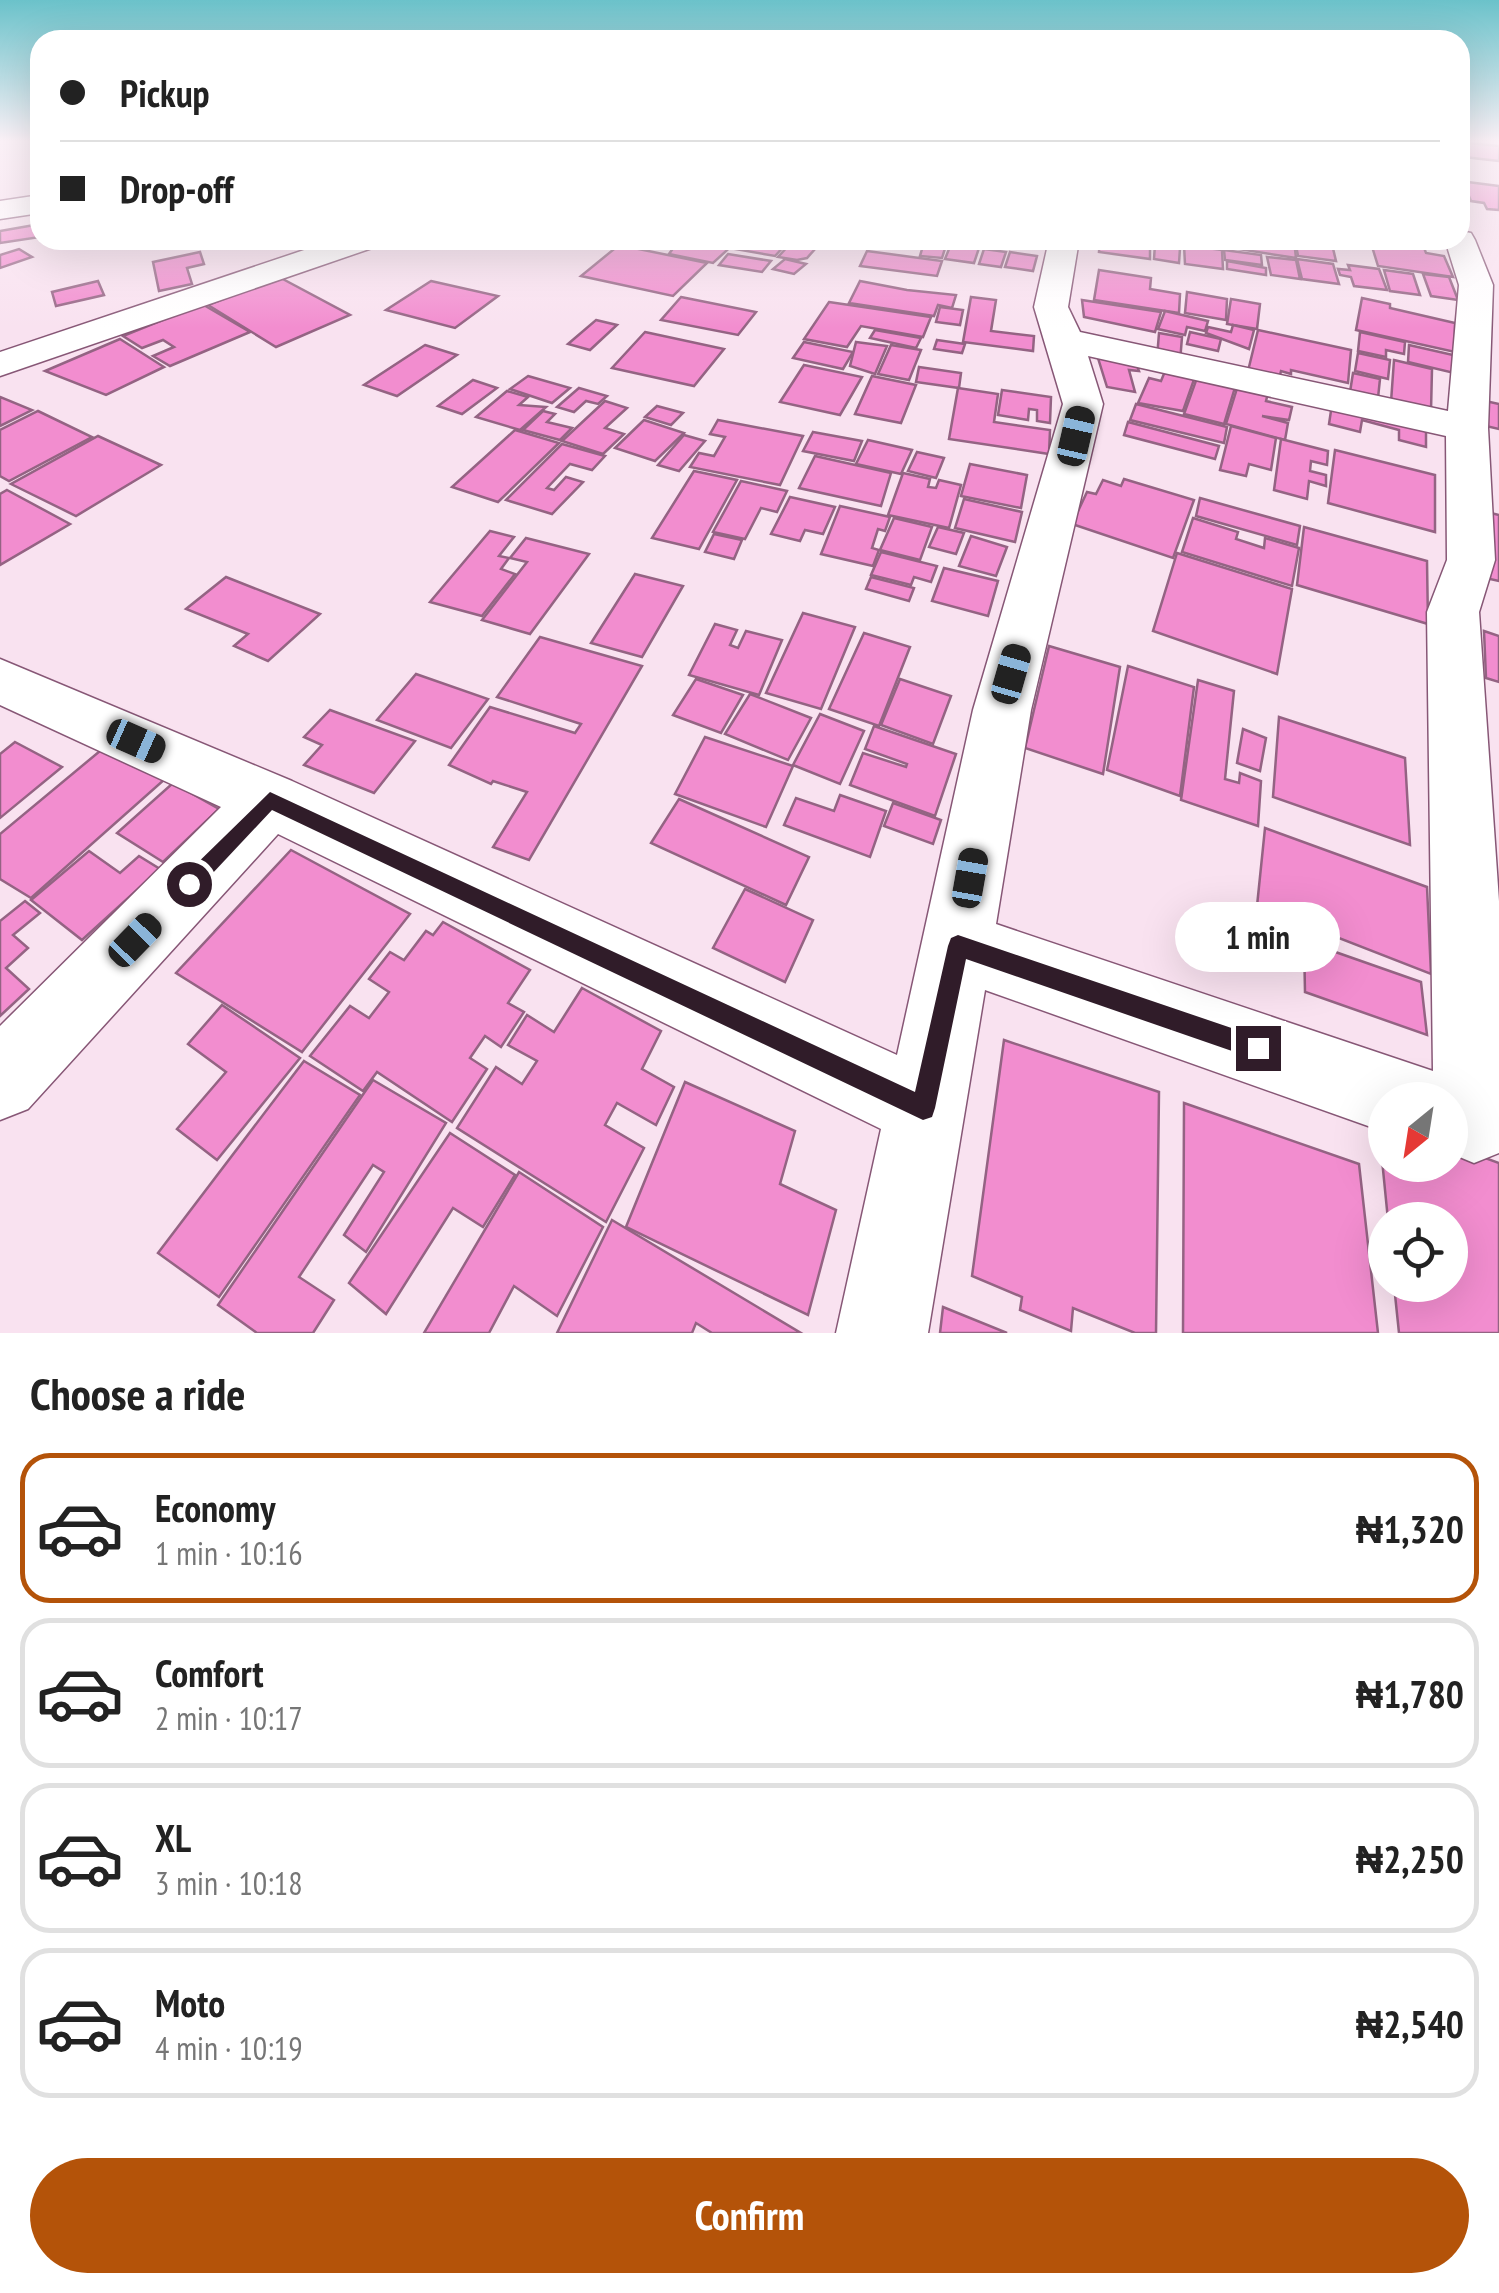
<!DOCTYPE html>
<meta charset="utf-8">
<style>
body{margin:0;font-family:"PT Sans Narrow",sans-serif;background:#f6f6f6;color:#222;height:100vh;display:flex;flex-direction:column;font-size:38px;white-space:nowrap}
*{box-sizing:border-box;margin:0}
p{font-size:32px;color:#767676}
.icon{flex:none;width:55px;height:55px;fill:none;stroke:currentColor;stroke-width:2;stroke-linecap:round;stroke-linejoin:round}
.map{position:relative;height:1333px;overflow:hidden}
.side{display:flex;flex-direction:column;background:#fff;flex:1}
.side>*{flex:none}
.hud{position:absolute;left:30px;top:30px;width:1440px;height:220px;border-radius:30px;box-shadow:0 10px 40px #0002;display:grid;align-content:center;height:220px;padding:0 30px;background:#fff}
.needle{width:65px;rotate:210deg}
.buttons{position:absolute;left:1368px;top:1082px;display:grid;gap:20px}
.buttons a{display:grid;place-items:center;width:100px;height:100px;border-radius:50%;background:#fff;box-shadow:0 10px 40px #0002;font-size:50px}
.end{position:absolute;width:45px;height:45px;margin:-22px;border:12px solid #301c29;background:#fff;box-shadow:0 0 0 5px #fff}
.from{border-radius:50%}
.bubble{position:absolute;height:70px;border-radius:35px;background:#fff;box-shadow:0 10px 40px #0002;font-size:32px;font-weight:600;line-height:70px;text-align:center}
.car{position:absolute;width:30px;height:60px;margin:-30px -15px;border-radius:12px;box-shadow:0 0 8px 2px #0007;background:linear-gradient(#222 24%,#8ab4d8 0 40%,#222 0 76%,#8ab4d8 0 86%,#222 0)}
.hud b{display:flex;align-items:center;gap:35px;height:95px;font-size:38px}
.hud b+b{border-top:2px solid #e0e0e0}
.hud i{width:25px;height:25px;background:#222}
ul{padding:0;list-style:none}
li{display:flex;align-items:center;gap:30px;height:150px;margin:0 20px 15px;padding:0 10px;border:5px solid #e0e0e0;border-radius:30px}
li div{flex:1}
li b{display:block;font-size:38px}
li em{font-style:normal;font-weight:600}
li.on{border-color:#b45309}
li>.icon{width:90px;height:90px;stroke-width:1.5}
h2{padding:0 30px;font-size:45px;line-height:120px}
.action{display:flex;gap:20px;margin-top:auto;padding:20px 30px}
.action a{flex:1;height:115px;border-radius:60px;background:#b45309;color:#fff;font-size:40px;font-weight:600;line-height:115px;text-align:center}
.map>svg:first-child{display:block}
.building{fill:#f28dcf;stroke:#946383;stroke-width:2.5}
.lines{fill:none;stroke-linecap:round;stroke-linejoin:round}
.street-casing{stroke:#875776;stroke-width:3}
.street{fill:#fff;fill-rule:evenodd}
.route{fill:#301c29}
</style>
<div class="map">
<svg width="1499" height="1333" viewBox="0 0 1499 1333">
<rect width="100%" height="100%" fill="#f9e2f0"/>
<!-- building -->
<g class="building">
<path d="M 1460,142 L 1499,146 L 1499,161 L 1464,157 Z"/>
<path d="M 1460,181 L 1499,186 L 1499,210 L 1487,209 L 1484,203 L 1471,201 L 1468,194 L 1460,193 Z"/>
<path d="M 40,224 L 40,237 L 0,243 L 0,231 Z"/>
<path d="M 679,240 L 738,240 L 713,263 L 669,254 Z"/>
<path d="M 744,240 L 764,240 L 786,244 L 775,256 L 735,249 Z"/>
<path d="M 871,240 L 927,240 L 947,242 L 942,258 L 920,256 L 922,249 L 869,243 Z"/>
<path d="M 1100,240 L 1150,241 L 1150,259 L 1099,252 Z"/>
<path d="M 1271,240 L 1294,240 L 1296,258 L 1226,247 L 1226,241 L 1271,247 Z"/>
<path d="M 1295,240 L 1331,240 L 1336,261 L 1298,256 Z"/>
<path d="M 1370,240 L 1423,245 L 1426,253 L 1444,256 L 1453,277 L 1378,266 Z"/>
<path d="M 790,244 L 815,249 L 807,258 L 797,260 L 778,257 Z"/>
<path d="M 951,244 L 979,248 L 974,263 L 945,259 Z"/>
<path d="M 1155,244 L 1180,248 L 1179,263 L 1154,259 Z"/>
<path d="M 619,245 L 707,263 L 673,296 L 581,276 Z"/>
<path d="M 1184,245 L 1222,250 L 1223,269 L 1185,264 Z"/>
<path d="M 19,249 L 32,257 L 0,268 L 0,255 Z"/>
<path d="M 984,249 L 1006,252 L 1001,267 L 979,264 Z"/>
<path d="M 1224,250 L 1261,255 L 1262,265 L 1225,260 Z"/>
<path d="M 867,251 L 942,261 L 937,276 L 860,266 Z"/>
<path d="M 200,252 L 204,264 L 187,268 L 192,284 L 159,291 L 153,262 Z"/>
<path d="M 1010,252 L 1037,256 L 1033,271 L 1005,267 Z"/>
<path d="M 728,254 L 771,261 L 762,272 L 719,265 Z"/>
<path d="M 1267,257 L 1296,260 L 1300,279 L 1271,275 Z"/>
<path d="M 785,259 L 806,264 L 794,274 L 773,269 Z"/>
<path d="M 1297,259 L 1333,264 L 1339,284 L 1302,279 Z"/>
<path d="M 1227,261 L 1266,268 L 1266,275 L 1227,269 Z"/>
<path d="M 1348,265 L 1379,269 L 1387,290 L 1354,286 L 1351,277 L 1340,275 L 1338,269 L 1350,270 Z"/>
<path d="M 1099,270 L 1151,278 L 1150,289 L 1180,294 L 1179,313 L 1094,300 Z"/>
<path d="M 1384,270 L 1413,274 L 1420,295 L 1390,291 Z"/>
<path d="M 1423,274 L 1449,277 L 1458,300 L 1431,296 Z"/>
<path d="M 279,277 L 350,315 L 276,347 L 208,305 Z"/>
<path d="M 98,281 L 104,295 L 56,306 L 52,292 Z"/>
<path d="M 431,281 L 498,296 L 455,328 L 386,310 Z"/>
<path d="M 860,281 L 907,290 L 956,295 L 952,308 L 938,305 L 934,316 L 849,303 Z"/>
<path d="M 1187,292 L 1227,299 L 1226,320 L 1185,313 Z"/>
<path d="M 681,297 L 756,312 L 738,335 L 661,320 Z"/>
<path d="M 971,297 L 996,300 L 991,331 L 1034,336 L 1033,351 L 963,342 Z"/>
<path d="M 1362,298 L 1390,304 L 1390,308 L 1455,323 L 1455,352 L 1356,330 Z"/>
<path d="M 1231,299 L 1260,304 L 1257,329 L 1227,324 Z"/>
<path d="M 1082,300 L 1161,312 L 1155,332 L 1084,317 Z"/>
<path d="M 829,302 L 931,317 L 923,337 L 861,326 L 847,347 L 804,339 Z"/>
<path d="M 202,304 L 250,332 L 170,366 L 153,356 L 174,347 L 163,340 L 142,348 L 123,336 Z"/>
<path d="M 940,307 L 963,310 L 960,325 L 936,322 Z"/>
<path d="M 1165,311 L 1208,321 L 1205,331 L 1187,327 L 1185,335 L 1158,329 Z"/>
<path d="M 596,320 L 617,325 L 590,350 L 568,344 Z"/>
<path d="M 1233,325 L 1254,330 L 1249,349 L 1206,333 L 1208,327 L 1231,332 Z"/>
<path d="M 875,330 L 921,338 L 916,348 L 870,338 Z"/>
<path d="M 1258,330 L 1351,350 L 1348,383 L 1291,370 L 1291,374 L 1281,371 L 1279,379 L 1248,371 Z"/>
<path d="M 645,332 L 724,349 L 694,386 L 612,368 Z"/>
<path d="M 1190,332 L 1221,339 L 1218,351 L 1187,344 Z"/>
<path d="M 1360,332 L 1405,342 L 1404,354 L 1386,350 L 1386,357 L 1358,351 Z"/>
<path d="M 1159,333 L 1182,337 L 1180,362 L 1157,358 Z"/>
<path d="M 120,339 L 164,367 L 106,395 L 45,371 Z"/>
<path d="M 937,340 L 965,344 L 962,353 L 934,349 Z"/>
<path d="M 804,342 L 853,352 L 843,369 L 793,358 Z"/>
<path d="M 856,342 L 887,346 L 875,374 L 850,366 Z"/>
<path d="M 425,345 L 457,355 L 397,396 L 364,385 Z"/>
<path d="M 891,345 L 921,350 L 909,380 L 878,374 Z"/>
<path d="M 1409,345 L 1453,355 L 1454,373 L 1408,362 Z"/>
<path d="M 1358,353 L 1390,360 L 1388,379 L 1355,371 Z"/>
<path d="M 1098,358 L 1135,360 L 1139,371 L 1129,370 L 1135,392 L 1107,387 Z"/>
<path d="M 1394,360 L 1432,369 L 1431,411 L 1391,402 Z"/>
<path d="M 1168,364 L 1197,371 L 1183,411 L 1138,403 L 1149,378 L 1161,381 Z"/>
<path d="M 804,365 L 862,377 L 840,415 L 780,402 Z"/>
<path d="M 919,367 L 961,373 L 959,388 L 916,382 Z"/>
<path d="M 1353,373 L 1380,379 L 1378,398 L 1350,392 Z"/>
<path d="M 1198,375 L 1236,384 L 1224,424 L 1184,414 Z"/>
<path d="M 528,376 L 570,388 L 552,403 L 510,389 Z"/>
<path d="M 872,376 L 916,385 L 901,423 L 855,414 Z"/>
<path d="M 473,380 L 497,388 L 462,414 L 438,406 Z"/>
<path d="M 1239,382 L 1269,389 L 1266,401 L 1292,407 L 1289,420 L 1262,416 L 1288,423 L 1285,440 L 1226,424 Z"/>
<path d="M 579,388 L 607,396 L 598,404 L 586,401 L 574,412 L 557,407 Z"/>
<path d="M 958,388 L 998,394 L 994,422 L 1050,430 L 1049,454 L 949,439 Z"/>
<path d="M 1002,390 L 1051,397 L 1050,423 L 1037,421 L 1037,410 L 1029,409 L 1028,420 L 998,415 Z"/>
<path d="M 507,391 L 528,397 L 519,405 L 546,407 L 520,430 L 476,417 Z"/>
<path d="M 0,397 L 32,410 L 0,426 Z"/>
<path d="M 1472,398 L 1499,404 L 1499,429 L 1473,423 Z"/>
<path d="M 605,401 L 627,408 L 605,428 L 624,434 L 603,454 L 562,441 Z"/>
<path d="M 1136,404 L 1227,427 L 1224,443 L 1130,420 Z"/>
<path d="M 1332,404 L 1426,427 L 1426,447 L 1399,440 L 1399,430 L 1362,420 L 1360,432 L 1329,424 Z"/>
<path d="M 657,406 L 683,413 L 671,425 L 645,417 Z"/>
<path d="M 38,411 L 92,437 L 9,481 L 0,476 L 0,430 Z"/>
<path d="M 543,411 L 555,414 L 547,422 L 572,428 L 560,440 L 523,430 Z"/>
<path d="M 644,420 L 684,433 L 655,461 L 615,448 Z"/>
<path d="M 718,420 L 803,436 L 780,485 L 690,467 L 699,453 L 714,456 L 725,437 L 710,434 Z"/>
<path d="M 1128,422 L 1219,446 L 1215,459 L 1124,435 Z"/>
<path d="M 1231,426 L 1276,438 L 1271,470 L 1249,464 L 1246,476 L 1220,470 Z"/>
<path d="M 515,430 L 559,443 L 498,502 L 452,487 Z"/>
<path d="M 813,432 L 862,441 L 854,461 L 803,451 Z"/>
<path d="M 684,435 L 705,441 L 679,471 L 658,465 Z"/>
<path d="M 98,436 L 161,465 L 76,516 L 11,484 Z"/>
<path d="M 1281,439 L 1328,451 L 1327,465 L 1311,461 L 1310,471 L 1326,475 L 1326,486 L 1309,481 L 1307,499 L 1274,490 Z"/>
<path d="M 868,440 L 912,450 L 901,474 L 856,464 Z"/>
<path d="M 562,444 L 605,456 L 592,470 L 570,464 L 547,488 L 554,490 L 566,477 L 583,482 L 552,514 L 506,500 Z"/>
<path d="M 1335,450 L 1435,475 L 1435,532 L 1328,503 Z"/>
<path d="M 917,452 L 944,458 L 936,478 L 908,471 Z"/>
<path d="M 815,456 L 891,473 L 881,506 L 799,488 Z"/>
<path d="M 970,464 L 1027,475 L 1021,508 L 961,496 Z"/>
<path d="M 694,471 L 737,480 L 699,549 L 652,538 Z"/>
<path d="M 903,473 L 930,479 L 928,487 L 936,488 L 939,480 L 961,485 L 949,528 L 888,515 Z"/>
<path d="M 1124,479 L 1194,500 L 1173,558 L 1072,524 L 1087,492 L 1096,494 L 1103,480 L 1121,486 Z"/>
<path d="M 741,481 L 787,491 L 777,512 L 761,508 L 745,539 L 713,532 Z"/>
<path d="M 7,490 L 70,524 L 0,565 L 0,494 Z"/>
<path d="M 790,497 L 835,507 L 823,534 L 805,530 L 800,541 L 771,534 Z"/>
<path d="M 1200,498 L 1300,526 L 1297,545 L 1196,516 Z"/>
<path d="M 964,499 L 1022,512 L 1015,542 L 955,528 Z"/>
<path d="M 840,506 L 890,517 L 885,531 L 878,529 L 872,548 L 879,550 L 873,566 L 821,554 Z"/>
<path d="M 1487,512 L 1499,515 L 1499,581 L 1490,579 Z"/>
<path d="M 894,518 L 932,527 L 920,560 L 880,550 Z"/>
<path d="M 1193,518 L 1238,532 L 1236,539 L 1264,548 L 1265,538 L 1299,548 L 1292,586 L 1182,552 Z"/>
<path d="M 938,527 L 964,533 L 956,554 L 929,547 Z"/>
<path d="M 1304,527 L 1427,561 L 1428,624 L 1297,585 Z"/>
<path d="M 490,531 L 514,537 L 499,556 L 509,558 L 501,569 L 515,574 L 482,616 L 430,602 Z"/>
<path d="M 714,534 L 742,540 L 734,559 L 705,552 Z"/>
<path d="M 971,536 L 1007,547 L 996,576 L 959,566 Z"/>
<path d="M 526,538 L 589,554 L 530,634 L 482,620 L 527,562 L 510,558 Z"/>
<path d="M 881,552 L 937,566 L 931,582 L 914,577 L 911,585 L 871,575 Z"/>
<path d="M 1177,553 L 1292,589 L 1277,674 L 1153,631 Z"/>
<path d="M 944,568 L 998,581 L 988,616 L 932,601 Z"/>
<path d="M 635,574 L 683,586 L 642,657 L 591,643 Z"/>
<path d="M 226,577 L 320,614 L 268,661 L 234,646 L 248,634 L 186,609 Z"/>
<path d="M 871,577 L 914,588 L 909,601 L 866,589 Z"/>
<path d="M 803,613 L 855,627 L 821,709 L 766,693 Z"/>
<path d="M 715,624 L 737,630 L 730,645 L 738,648 L 746,631 L 782,640 L 759,695 L 689,675 Z"/>
<path d="M 1484,631 L 1499,636 L 1499,682 L 1486,678 Z"/>
<path d="M 864,633 L 910,647 L 879,726 L 829,709 Z"/>
<path d="M 540,637 L 642,666 L 529,860 L 493,847 L 527,792 L 493,781 L 491,784 L 449,765 L 490,707 L 575,733 L 581,724 L 497,697 Z"/>
<path d="M 1049,646 L 1120,667 L 1103,774 L 1025,748 Z"/>
<path d="M 1128,666 L 1194,687 L 1180,796 L 1107,770 Z"/>
<path d="M 416,674 L 488,699 L 451,748 L 377,720 Z"/>
<path d="M 696,679 L 743,695 L 721,733 L 673,715 Z"/>
<path d="M 900,679 L 951,696 L 933,744 L 881,725 Z"/>
<path d="M 1198,680 L 1234,691 L 1225,779 L 1239,783 L 1240,773 L 1261,781 L 1258,826 L 1181,800 Z"/>
<path d="M 750,694 L 811,718 L 788,760 L 725,734 Z"/>
<path d="M 330,710 L 415,741 L 374,793 L 304,765 L 322,745 L 304,737 Z"/>
<path d="M 820,714 L 864,731 L 840,784 L 793,765 Z"/>
<path d="M 1279,717 L 1405,758 L 1410,845 L 1273,797 Z"/>
<path d="M 874,726 L 956,754 L 935,816 L 850,785 L 863,753 L 906,767 L 907,764 L 865,749 Z"/>
<path d="M 1243,729 L 1266,738 L 1260,771 L 1237,763 Z"/>
<path d="M 705,737 L 793,766 L 766,827 L 675,794 Z"/>
<path d="M 15,742 L 62,767 L 0,818 L 0,754 Z"/>
<path d="M 106,746 L 165,779 L 31,898 L 0,879 L 0,834 Z"/>
<path d="M 173,783 L 219,809 L 163,862 L 117,833 Z"/>
<path d="M 840,795 L 886,811 L 870,857 L 784,825 L 796,798 L 834,811 Z"/>
<path d="M 679,799 L 809,857 L 786,905 L 651,843 Z"/>
<path d="M 893,803 L 941,820 L 933,844 L 884,826 Z"/>
<path d="M 1265,828 L 1427,887 L 1431,974 L 1257,906 Z"/>
<path d="M 291,850 L 410,914 L 302,1052 L 176,973 Z"/>
<path d="M 89,851 L 120,873 L 139,856 L 160,869 L 82,940 L 31,900 Z"/>
<path d="M 745,889 L 813,920 L 785,982 L 713,948 Z"/>
<path d="M 25,901 L 40,913 L 13,935 L 28,948 L 6,968 L 29,989 L 0,1016 L 0,921 Z"/>
<path d="M 443,922 L 530,970 L 508,1003 L 524,1012 L 501,1047 L 485,1036 L 470,1058 L 487,1069 L 452,1122 L 377,1072 L 363,1091 L 310,1056 L 350,1006 L 369,1018 L 389,992 L 369,979 L 390,952 L 404,960 L 426,931 L 433,935 Z"/>
<path d="M 1304,941 L 1421,982 L 1427,1035 L 1305,992 Z"/>
<path d="M 582,988 L 661,1031 L 642,1069 L 674,1087 L 656,1125 L 617,1103 L 605,1125 L 644,1148 L 606,1222 L 457,1128 L 496,1067 L 522,1084 L 537,1061 L 508,1045 L 527,1015 L 554,1032 Z"/>
<path d="M 222,1005 L 300,1058 L 217,1160 L 177,1129 L 226,1072 L 188,1044 Z"/>
<path d="M 1004,1040 L 1159,1092 L 1156,1333 L 1135,1333 L 1073,1308 L 1071,1331 L 1020,1310 L 1022,1297 L 972,1276 Z"/>
<path d="M 304,1061 L 360,1095 L 219,1297 L 158,1253 Z"/>
<path d="M 373,1080 L 446,1123 L 366,1252 L 344,1235 L 384,1172 L 373,1165 L 299,1277 L 334,1300 L 313,1333 L 257,1333 L 218,1305 Z"/>
<path d="M 685,1082 L 795,1131 L 780,1184 L 836,1210 L 808,1315 L 626,1227 Z"/>
<path d="M 1184,1103 L 1359,1164 L 1378,1333 L 1183,1333 Z"/>
<path d="M 1378,1119 L 1385,1122 L 1385,1165 L 1450,1165 L 1450,1145 L 1499,1163 L 1499,1333 L 1399,1333 L 1394,1285 L 1450,1285 L 1450,1220 L 1388,1220 Z"/>
<path d="M 450,1133 L 515,1175 L 483,1227 L 453,1208 L 386,1314 L 349,1283 Z"/>
<path d="M 519,1172 L 603,1227 L 557,1316 L 514,1286 L 489,1333 L 424,1333 Z"/>
<path d="M 612,1220 L 801,1333 L 712,1333 L 696,1323 L 692,1333 L 557,1333 Z"/>
<path d="M 943,1307 L 1007,1333 L 940,1333 Z"/>
</g>
<g class="lines">
<!-- street casing -->
<g class="street-casing">
<g id="street">
<path d="M 40,195 L 40,213 L 0,219 L 0,201 Z"/>
<path d="M 1460,231 L 1471,233 L 1475,240 L 1493,285 L 1488,428 L 1495,560 L 1479,612 L 1499,901 L 1499,1153 L 1474,1163 L 1450,1153 L 1450,1100 L 1385,1100 L 1385,1132 L 985,990 L 928,1333 L 836,1333 L 881,1129 L 278,834 L 28,1109 L 0,1120 L 0,1026 L 221,807 L 0,705 L 0,659 L 292,781 L 897,1055 L 973,710 L 1063,404 L 1034,307 L 1049,240 L 1079,240 L 1068,307 L 1080,332 L 1448,411 L 1459,285 L 1445,240 L 1460,240 ZM 1088,356 L 1446,436 L 1447,560 L 1427,612 L 1433,1071 L 996,924 L 1031,710 L 1103,404 Z"/>
<path d="M 334,240 L 379,240 L 375,247 L 0,376 L 0,352 Z"/>
</g>
</g>
<!-- street -->
<use href="#street" class="street"/>
</g>
<!-- sky -->
<linearGradient id="sky" x2="0" y2="1"><stop stop-color="#6bc2ca"/><stop offset="0.43" stop-color="#fcf2f8"/><stop offset="1" stop-color="#fcf2f8" stop-opacity="0"/></linearGradient>
<rect width="1499" height="328" fill="url(#sky)"/>
<!-- route -->
<path class="route" d="M 270,792 L 915,1092 L 948,946 L 951,938 L 958,935 L 1258,1037 L 1266,1041 L 1269,1048 L 1266,1056 L 1258,1060 L 966,959 L 935,1108 L 932,1117 L 923,1120 L 272,810 L 196,891 L 182,891 L 182,878 Z"/>
</svg>
<div class="buttons">
<a><svg class="needle" viewBox="-14 -14 28 28"><path d="M0-13l5 13h-10z" fill="#e53935"/><path d="M0 13l5-13h-10z" fill="#767676"/></svg></a>
<a><svg class="icon" aria-label="locate" viewBox="0 0 24 24"><circle cx="12" cy="12" r="6"/><path d="M12 2v4M12 18v4M2 12h4M18 12h4"/></svg></a>
</div>
<i class="end from" style="left:189px;top:884px"></i>
<i class="end" style="left:1258px;top:1048px"></i>
<div class="bubble" style="left:1175px;top:902px;width:165px">1 min</div>
<i class="car" style="left:1076px;top:436px;rotate:13deg"></i>
<i class="car" style="left:1011px;top:674px;rotate:16deg"></i>
<i class="car" style="left:136px;top:741px;rotate:114deg"></i>
<i class="car" style="left:970px;top:878px;rotate:10deg"></i>
<i class="car" style="left:135px;top:940px;rotate:44deg"></i>
<div class="hud">
<b><i class="from"></i>Pickup</b>
<b><i></i>Drop-off</b>
</div>
</div>
<section class="side">
<h2>Choose a ride</h2>
<ul>
<li class="on"><svg class="icon" aria-label="car" viewBox="0 0 24 24"><path d="M5 17H2v-5l4-1 3-4h7l3 4 3 1v5h-3M9 17h6M6 11h13"/><circle cx="7" cy="17" r="2"/><circle cx="17" cy="17" r="2"/></svg><div><b>Economy</b><p>1 min · 10:16</p></div><em>₦1,320</em></li>
<li><svg class="icon" aria-label="car" viewBox="0 0 24 24"><path d="M5 17H2v-5l4-1 3-4h7l3 4 3 1v5h-3M9 17h6M6 11h13"/><circle cx="7" cy="17" r="2"/><circle cx="17" cy="17" r="2"/></svg><div><b>Comfort</b><p>2 min · 10:17</p></div><em>₦1,780</em></li>
<li><svg class="icon" aria-label="car" viewBox="0 0 24 24"><path d="M5 17H2v-5l4-1 3-4h7l3 4 3 1v5h-3M9 17h6M6 11h13"/><circle cx="7" cy="17" r="2"/><circle cx="17" cy="17" r="2"/></svg><div><b>XL</b><p>3 min · 10:18</p></div><em>₦2,250</em></li>
<li><svg class="icon" aria-label="car" viewBox="0 0 24 24"><path d="M5 17H2v-5l4-1 3-4h7l3 4 3 1v5h-3M9 17h6M6 11h13"/><circle cx="7" cy="17" r="2"/><circle cx="17" cy="17" r="2"/></svg><div><b>Moto</b><p>4 min · 10:19</p></div><em>₦2,540</em></li>
</ul>
<div class="action"><a>Confirm</a></div>
</section>
